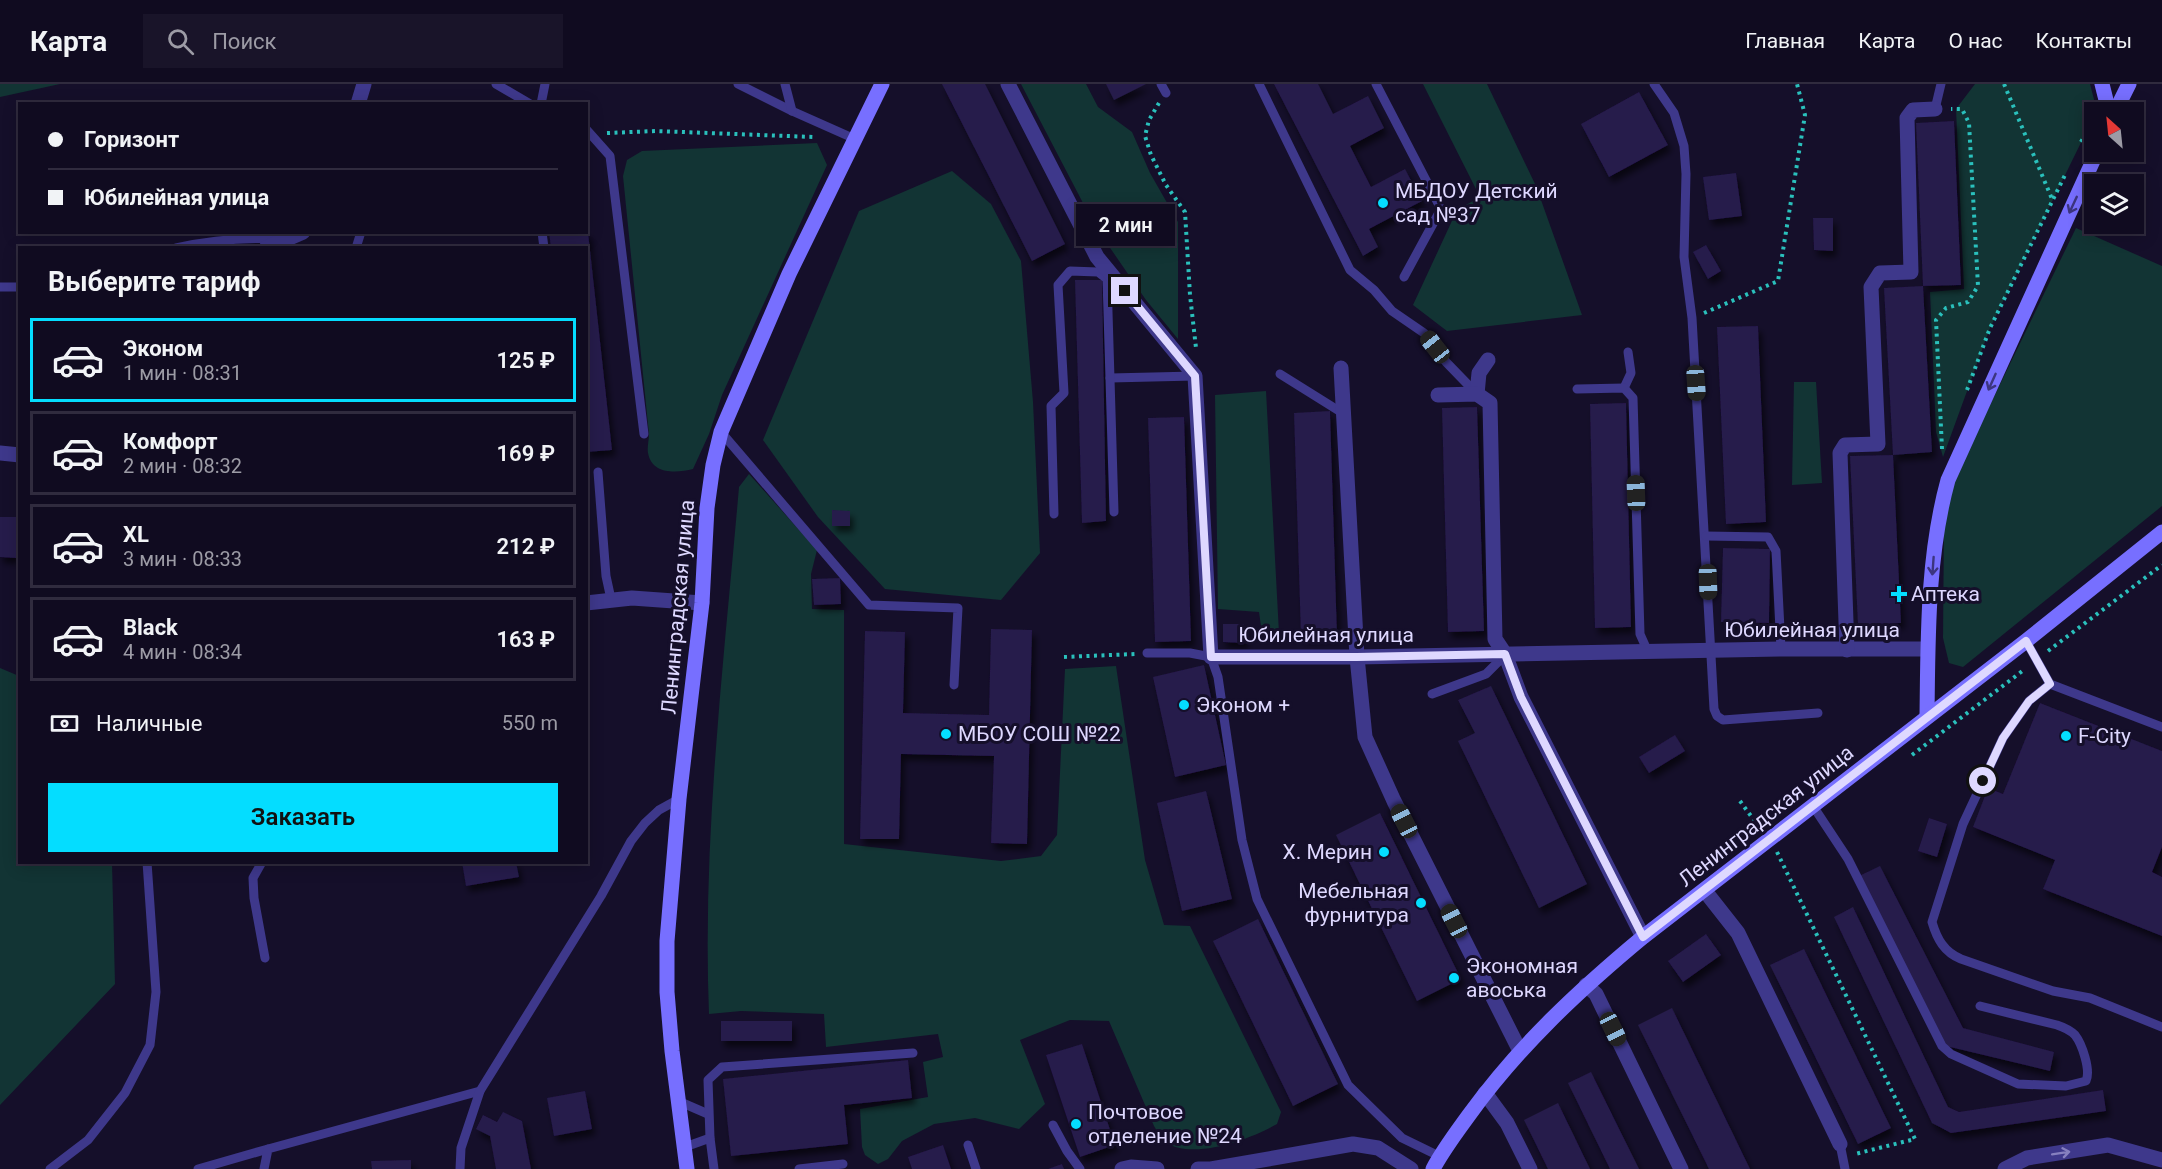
<!DOCTYPE html>
<html lang="ru">
<meta charset="utf-8">
<style>
body{margin:0;font-family:Roboto,sans-serif;background:#191429;color:#f1f3f6;height:100vh;display:flex;flex-direction:column;font-size:22px;white-space:nowrap}
*{box-sizing:border-box;margin:0}
p{font-size:20px;color:#9c9ba5}
.icon{flex:none;width:33px;height:33px;fill:none;stroke:currentColor;stroke-width:2;stroke-linecap:round;stroke-linejoin:round}
.map{position:relative;flex:1;overflow:hidden}
.sheet{position:absolute;left:18px;top:162px;width:570px;height:618px;display:flex;flex-direction:column;background:#100b20;border-radius:0px;box-shadow:0 3px 15px #0003,0 0 0 2px #302b3e}
.sheet>*{flex:none}
.guide{position:absolute;left:18px;top:18px;width:570px;height:132px;border-radius:0px;box-shadow:0 3px 15px #0003,0 0 0 2px #302b3e;display:grid;align-content:center;height:132px;padding:0 30px;background:#100b20}
.needle{width:39px;rotate:333deg}
.buttons{position:absolute;left:2084px;top:18px;display:grid;gap:12px}
.buttons a{display:grid;place-items:center;width:60px;height:60px;border-radius:0px;background:#100b20;box-shadow:0 3px 15px #0003,0 0 0 2px #302b3e;font-size:30px}
.end{position:absolute;width:27px;height:27px;margin:-14px;border:8px solid #ded8ff;background:#111;box-shadow:0 0 0 3px #111}
.from{border-radius:50%}
.bubble{position:absolute;height:42px;border-radius:0px;background:#100b20;box-shadow:0 3px 15px #0003,0 0 0 2px #302b3e;font-size:20px;font-weight:600;line-height:42px;text-align:center}
.car{position:absolute;width:18px;height:36px;margin:-18px -9px;border-radius:8px;box-shadow:0 0 4px 2px #0007;background:linear-gradient(#222 24%,#8ab4d8 0 40%,#222 0 76%,#8ab4d8 0 86%,#222 0)}
.guide b{display:flex;align-items:center;gap:21px;height:57px;font-size:22px}
.guide b+b{border-top:2px solid #302b3e}
.guide i{width:15px;height:15px;background:#f1f3f6}
ul{padding:0;list-style:none}
li{display:flex;align-items:center;gap:18px;height:84px;margin:0 12px 9px;padding:0 18px;border:3px solid #302b3e;border-radius:0px}
li div{flex:1}
li b{display:block;font-size:22px}
li em{font-style:normal;font-weight:600}
li.active{border-color:#04ddff}
li>.icon{width:54px;height:54px;stroke-width:1.5}
h2{padding:0 30px;font-size:27px;line-height:72px}
.pay{display:flex;align-items:center;gap:15px;height:66px;padding:0 30px;font-size:22px}
.pay p{margin-inline-start:auto}
.button{display:flex;gap:12px;margin-top:auto;padding:12px 30px}
.button a{flex:1;height:69px;border-radius:0px;background:#04ddff;color:#111;font-size:24px;font-weight:600;line-height:69px;text-align:center}
header{display:flex;align-items:center;gap:36px;box-sizing:border-box;height:84px;padding:0 30px;background:#100b20;border-bottom:2px solid #302b3e}
header strong{font-size:28px}
nav{display:flex;gap:33px;margin-inline-start:auto;font-size:21px}
.search{width:420px;height:54px;background:#191429;display:flex;align-items:center;gap:15px;box-sizing:border-box;padding:0 21px;border-radius:0px;color:#9c9ba5;font-size:22px}
.map>svg:first-child{display:block}
.green{fill:#123434}
.building{fill:#261a4b;filter:url(#shadow)}
.lines{fill:none;stroke-linecap:round;stroke-linejoin:round}
.path{stroke:#2ac0bc;stroke-width:4;stroke-dasharray:3 4.5;stroke-linecap:butt}
.lane{stroke:#3e388b;stroke-width:9}
.street{stroke:#3e388b;stroke-width:15}
.secondary{stroke:#776fff;stroke-width:15}
.oneway{stroke:#3c357f}
.oneway2{stroke:#8680bf}
.route{stroke:#ded8ff;stroke-width:8}
.poi-dot{fill:#04ddff;stroke:#150f2a;stroke-width:2}
.labels{text-anchor:middle;stroke-width:6;stroke-linejoin:round;paint-order:stroke}
.poi-label{font-size:21px;fill:#ded8ff;stroke:#150f2a;text-anchor:start}
.street-label{font-size:21px;fill:#ded8ff;stroke:#150f2a}
</style>
<header>
<strong>Карта</strong>
<div class="search"><svg class="icon" aria-label="search" viewBox="0 0 24 24"><circle cx="10" cy="10" r="6"/><path d="M15 15l6 6"/></svg>Поиск</div>
<nav><a>Главная</a><a>Карта</a><a>О нас</a><a>Контакты</a></nav>
</header>
<div class="map">
<svg width="2162" height="1085" viewBox="0 0 2162 1085">
<defs>
<filter id="shadow"><feDropShadow dx="3.5" dy="6" stdDeviation="3" flood-color="#0009"/></filter>
</defs>
<rect width="100%" height="100%" fill="#150f2a"/>
<!-- green -->
<g class="green">
<path d="M 0,0 L 60,0 L 0,13 Z"/>
<path d="M 1021,0 L 1086,0 L 1098,23 L 1132,48 L 1150,89 L 1178,138 L 1178,255 L 1146,216 L 1095,142 Z"/>
<path d="M 1423,0 L 1487,0 L 1536,102 L 1582,231 L 1447,247 L 1413,221 L 1457,126 L 1480,113 Z"/>
<path d="M 1975,0 L 2090,0 L 2097,27 L 2094,28 L 2094,32 L 1990,244 L 1943,373 L 1936,348 L 1930,208 L 1964,205 L 1956,25 Z"/>
<path d="M 817,59 L 827,81 L 722,311 L 709,350 L 693,385 C 677,389 652,391 648,369 C 647,363 649,356 649,350 L 623,92 L 627,76 L 642,67 Z"/>
<path d="M 952,87 L 991,120 L 1021,177 L 1033,318 L 1040,469 L 1001,516 L 885,505 L 818,433 L 763,356 L 859,127 Z"/>
<path d="M 2076,144 L 2162,182 L 2162,422 L 1963,583 L 1949,579 L 1943,554 L 1944,437 L 1953,397 Z"/>
<path d="M 1794,298 L 1816,298 L 1822,399 L 1792,401 Z"/>
<path d="M 1266,307 L 1279,549 L 1262,549 L 1259,528 L 1218,525 L 1215,311 Z"/>
<path d="M 749,390 L 817,466 L 811,490 L 812,525 L 844,526 L 844,760 L 1001,777 L 1041,772 L 1057,751 L 1065,585 L 1116,582 L 1145,776 L 1164,841 L 1190,842 L 1281,1028 L 1277,1040 C 1251,1055 1193,1077 1165,1058 C 1161,1054 1157,1047 1154,1042 L 1109,937 L 1070,936 L 1020,956 L 1045,1020 L 1019,1045 L 975,1034 L 934,1040 L 902,1057 L 888,1075 L 878,1080 L 865,1071 L 862,1063 L 860,1025 L 928,1013 L 923,978 L 943,973 L 938,950 L 826,963 L 824,930 L 741,927 L 709,930 C 702,754 724,578 739,403 Z"/>
<path d="M 0,584 L 19,592 L 20,778 L 112,779 L 115,900 L 0,1021 Z"/>
</g>
<!-- building -->
<g class="building">
<path d="M 942,0 L 985,0 L 1065,160 L 1032,177 Z"/>
<path d="M 1106,0 L 1146,0 L 1114,16 Z"/>
<path d="M 1274,0 L 1318,0 L 1333,30 L 1368,12 L 1384,44 L 1350,62 L 1371,103 L 1405,85 L 1422,117 L 1369,145 L 1378,163 L 1363,172 Z"/>
<path d="M 1639,8 L 1668,61 L 1609,93 L 1581,40 Z"/>
<path d="M 1954,37 L 1961,201 L 1923,202 L 1916,39 Z"/>
<path d="M 1736,89 L 1742,132 L 1709,136 L 1703,93 Z"/>
<path d="M 1813,134 L 1833,134 L 1833,167 L 1814,166 Z"/>
<path d="M 549,148 L 588,148 L 612,366 L 586,368 L 586,164 L 551,164 Z"/>
<path d="M 1706,161 L 1721,187 L 1708,195 L 1693,168 Z"/>
<path d="M 1075,196 L 1102,196 L 1106,437 L 1082,439 Z"/>
<path d="M 1923,202 L 1932,368 L 1893,371 L 1884,204 Z"/>
<path d="M 1758,242 L 1766,438 L 1726,440 L 1717,243 Z"/>
<path d="M 1626,319 L 1631,543 L 1595,544 L 1590,320 Z"/>
<path d="M 1477,323 L 1484,547 L 1448,548 L 1442,324 Z"/>
<path d="M 1330,327 L 1337,552 L 1301,553 L 1294,329 Z"/>
<path d="M 1184,333 L 1191,557 L 1155,558 L 1148,334 Z"/>
<path d="M 1893,371 L 1901,539 L 1858,541 L 1850,372 Z"/>
<path d="M 832,426 L 850,427 L 850,442 L 832,442 Z"/>
<path d="M 0,433 L 17,433 L 16,474 L 0,473 Z"/>
<path d="M 1723,464 L 1770,465 L 1769,539 L 1721,538 Z"/>
<path d="M 840,494 L 841,520 L 814,521 L 812,495 Z"/>
<path d="M 1223,540 L 1244,540 L 1245,559 L 1223,558 Z"/>
<path d="M 991,545 L 1032,546 L 1027,760 L 991,759 L 994,672 L 901,670 L 899,755 L 860,755 L 865,547 L 905,548 L 903,629 L 989,631 Z"/>
<path d="M 1204,581 L 1226,681 L 1175,693 L 1153,593 Z"/>
<path d="M 1491,602 L 1587,800 L 1539,824 L 1458,657 L 1475,649 L 1458,616 Z"/>
<path d="M 2040,619 L 2162,667 L 2162,763 L 2152,788 L 2162,793 L 2162,852 L 2043,805 L 2055,776 L 1973,743 L 1988,704 L 2003,710 Z"/>
<path d="M 1675,651 L 1685,667 L 1649,689 L 1639,673 Z"/>
<path d="M 1206,707 L 1232,815 L 1182,827 L 1157,719 Z"/>
<path d="M 1380,729 L 1461,895 L 1417,917 L 1336,751 Z"/>
<path d="M 1929,734 L 1947,740 L 1937,773 L 1918,767 Z"/>
<path d="M 462,778 L 516,778 L 519,793 L 466,802 Z"/>
<path d="M 1880,782 L 1963,944 L 2054,968 L 2050,987 L 1946,962 L 1859,792 Z"/>
<path d="M 1853,823 L 1948,1023 L 1959,1028 L 2103,1006 L 2106,1027 L 1951,1049 L 1932,1039 L 1834,833 Z"/>
<path d="M 1258,835 L 1338,1000 L 1293,1022 L 1213,857 Z"/>
<path d="M 1706,850 L 1721,871 L 1683,898 L 1668,877 Z"/>
<path d="M 1804,865 L 1891,1044 L 1858,1060 L 1770,881 Z"/>
<path d="M 1672,924 L 1750,1085 L 1709,1085 L 1638,941 Z"/>
<rect x="721" y="937" width="71" height="20"/>
<path d="M 1082,960 L 1115,1061 L 1080,1073 L 1046,971 Z"/>
<path d="M 908,976 L 912,1014 L 844,1021 L 848,1060 L 731,1072 L 723,995 Z"/>
<path d="M 1591,988 L 1639,1085 L 1610,1085 L 1568,999 Z"/>
<path d="M 585,1007 L 592,1045 L 554,1052 L 547,1014 Z"/>
<path d="M 1558,1019 L 1590,1085 L 1548,1085 L 1524,1036 Z"/>
<path d="M 503,1028 L 522,1037 L 531,1085 L 496,1085 L 490,1052 L 476,1045 L 483,1031 L 497,1038 Z"/>
<path d="M 943,1061 L 951,1085 L 912,1085 L 908,1073 Z"/>
<path d="M 411,1076 L 411,1085 L 372,1085 L 371,1077 Z"/>
<path d="M 1062,1080 L 1064,1085 L 1048,1085 Z"/>
</g>
<g class="lines">
<!-- path -->
<g class="path">
<path d="M 2004,0 L 2052,115"/>
<path d="M 1159,19 L 1149,36 L 1145,52 L 1151,71 L 1166,101 L 1185,128 L 1190,211 L 1196,264"/>
<path d="M 607,49 L 656,47 L 813,53"/>
<path d="M 2081,58 L 2094,33"/>
<path d="M 1704,229 L 1778,197 L 1805,31 L 1797,0"/>
<path d="M 1967,306 L 1990,244 L 2066,89"/>
<path d="M 1942,365 L 1936,236 L 1946,224 L 1968,218 L 1978,202 L 1969,39 L 1962,25 L 1951,25"/>
<path d="M 2048,567 L 2162,481"/>
<path d="M 1064,573 L 1135,570"/>
<path d="M 1912,671 L 2025,585"/>
<path d="M 1740,717 L 1759,743"/>
<path d="M 1777,768 L 1915,1055 L 1855,1070"/>
</g>
<!-- lane -->
<g class="lane">
<path d="M 496,0 L 530,20"/>
<path d="M 738,0 L 792,27 L 855,55"/>
<path d="M 785,0 L 792,27"/>
<path d="M 1161,0 L 1166,9"/>
<path d="M 1259,0 L 1350,186 L 1374,206 L 1392,227 L 1424,249 L 1446,278 L 1477,310"/>
<path d="M 1376,0 L 1441,125 L 1404,193"/>
<path d="M 1654,0 L 1674,29 L 1684,62 L 1686,90 L 1684,173 L 1692,234 L 1714,625 L 1717,632 L 1723,636 L 1818,629"/>
<path d="M 541,20 L 545,0"/>
<path d="M 1935,25 L 1941,0"/>
<path d="M 586,45 L 610,72 L 644,350"/>
<path d="M 542,148 L 544,164"/>
<path d="M 176,164 C 211,156 245,153 281,155"/>
<path d="M 356,164 L 361,148"/>
<path d="M 0,203 L 20,203"/>
<path d="M 1280,290 L 1344,330"/>
<path d="M 1110,294 L 1195,292"/>
<path d="M 1624,304 L 1631,289 L 1628,268"/>
<path d="M 1577,305 L 1624,304 L 1633,314 L 1640,550 L 1648,568"/>
<path d="M 721,348 L 869,521 L 958,524 L 954,601"/>
<path d="M 598,388 L 606,492 L 611,515"/>
<path d="M 1054,430 L 1051,322 L 1064,309 L 1058,201 L 1070,187 L 1098,188 L 1107,195 L 1114,428"/>
<path d="M 1706,452 L 1768,453 L 1776,467 L 1781,565"/>
<path d="M 2026,557 L 2050,600 L 2162,643"/>
<path d="M 1147,569 L 1190,569 L 1211,573 L 1218,593 L 1242,756 L 1257,815 L 1348,1001 L 1402,1054 L 1439,1072"/>
<path d="M 2050,600 L 2029,617 L 2003,654 L 1963,740 L 1932,838 C 1937,855 1944,868 1961,875 L 2053,907 L 2090,914 L 2162,943"/>
<path d="M 1432,610 L 1486,590 L 1505,571"/>
<path d="M 1813,722 L 1848,775 L 1942,962 L 1951,970 L 2018,1000 L 2066,1002 L 2086,997 C 2091,986 2082,960 2075,951 C 2070,946 2063,943 2057,941 L 1980,922"/>
<path d="M 262,778 L 253,794 L 254,814 L 265,874"/>
<path d="M 678,1017 L 708,1030"/>
<path d="M 1053,1041 L 1067,1067 L 1080,1085"/>
<path d="M 1840,1060 L 1845,1085"/>
<path d="M 968,1061 L 976,1085"/>
<path d="M 685,1063 L 710,1054"/>
<path d="M 50,1085 L 88,1056 L 125,1009 L 150,961 L 156,908 L 147,778"/>
<path d="M 198,1085 L 268,1065"/>
<path d="M 264,1085 L 268,1065 L 480,1007"/>
<path d="M 460,1085 L 461,1064 L 480,1007 L 601,812 L 631,757 L 645,739 L 659,726 L 679,715"/>
<path d="M 714,1085 L 710,1054 L 708,996 L 722,983 L 913,969"/>
<path d="M 799,1085 L 843,1080"/>
</g>
<!-- street -->
<g class="street">
<path d="M 1008,0 L 1097,173 L 1195,292 L 1211,573 L 1357,573 L 1781,565 L 1927,565"/>
<path d="M 358,20 L 364,0"/>
<path d="M 266,164 L 303,148"/>
<path d="M 1341,284 L 1357,573 L 1365,653 L 1394,717 L 1520,967"/>
<path d="M 1477,310 L 1479,289 L 1488,276"/>
<path d="M 1438,311 L 1477,310 L 1490,319 L 1495,555 L 1505,570 L 1521,613 L 1643,853"/>
<path d="M 0,369 L 20,371"/>
<path d="M 586,519 L 632,514 L 702,519"/>
<path d="M 1847,566 L 1840,369 L 1845,361 L 1878,360 L 1871,203 L 1880,189 L 1911,188 L 1907,34 L 1913,26 L 1935,25"/>
<path d="M 1705,807 L 1738,849 L 1840,1060"/>
<path d="M 1586,901 L 1596,910 L 1681,1085"/>
<path d="M 1485,1009 L 1507,1039 L 1530,1085"/>
<path d="M 1122,1085 L 1131,1083 L 1157,1085"/>
<path d="M 1198,1085 L 1211,1085 L 1353,1060 L 1378,1064 L 1411,1085"/>
<path d="M 2005,1085 L 2027,1074 L 2108,1061 L 2162,1076"/>
</g>
<!-- secondary -->
<g class="secondary">
<path d="M 2102,0 L 2109,28"/>
<path d="M 2115,28 L 2129,0"/>
<path d="M 1927,633 C 1928,554 1927,472 1948,396 L 2097,68"/>
<path d="M 687,1085 L 672,967 L 667,908 L 667,857 L 679,715 L 702,519 L 707,424 L 713,381 L 721,348 L 789,190 L 882,0"/>
<path d="M 1433,1085 C 1443,1066 1456,1049 1469,1031 C 1519,962 1578,907 1643,853 L 2026,557 L 2162,448"/>
</g>
</g>
<!-- one-way arrows -->
<defs><path id="oneway-shaft" d="M-6 0H5M1.5-3L5.5 0L1.5 3" fill="none" stroke-width="1.6" stroke-linecap="round" stroke-linejoin="round" transform="scale(1.5)"/></defs>
<g class="oneway">
<use href="#oneway-shaft" transform="translate(2073 121) rotate(115)"/>
<use href="#oneway-shaft" transform="translate(1992 298) rotate(114)"/>
<use href="#oneway-shaft" transform="translate(1933 482) rotate(94)"/>
</g>
<use class="oneway2" href="#oneway-shaft" transform="translate(2061 1069) rotate(-9)"/>
<g class="lines">
<!-- route -->
<path class="route" d="M 1125,207 L 1195,292 L 1211,573 L 1357,573 L 1505,570 L 1521,613 L 1643,853 L 2026,557 L 2050,600 L 2029,617 L 2003,654 L 1983,697"/>
</g>
<!-- markers -->
<g class="poi-dot">
<circle cx="1383" cy="119" r="6"/>
<path d="M1896 501h6v6h6v6h-6v6h-6v-6h-6v-6h6z"/>
<circle cx="1184" cy="621" r="6"/>
<circle cx="946" cy="650" r="6"/>
<circle cx="2066" cy="652" r="6"/>
<circle cx="1384" cy="768" r="6"/>
<circle cx="1421" cy="819" r="6"/>
<circle cx="1454" cy="894" r="6"/>
<circle cx="1076" cy="1040" r="6"/>
</g>
<g class="labels">
<!-- poi labels -->
<g class="poi-label">
<text x="1395" y="114">МБДОУ Детский<tspan x="1395" dy="24">сад №37</tspan></text>
<text x="1911" y="517">Аптека</text>
<text x="1196" y="628">Эконом +</text>
<text x="958" y="657">МБОУ СОШ №22</text>
<text x="2078" y="659">F-City</text>
<text x="1372" y="775" text-anchor="end">Х. Мерин</text>
<text x="1409" y="814" text-anchor="end">Мебельная<tspan x="1409" dy="24">фурнитура</tspan></text>
<text x="1466" y="889">Экономная<tspan x="1466" dy="24">авоська</tspan></text>
<text x="1088" y="1035">Почтовое<tspan x="1088" dy="24">отделение №24</tspan></text>
</g>
<!-- street labels -->
<g class="street-label">
<text transform="translate(678 523) rotate(-85)" y="7">Ленинградская улица</text>
<text x="1812" y="553">Юбилейная улица</text>
<text x="1326" y="558">Юбилейная улица</text>
<text transform="translate(1766 732) rotate(-38)" y="7">Ленинградская улица</text>
</g>
</g>
</svg>
<div class="buttons">
<a><svg class="needle" viewBox="-14 -14 28 28"><path d="M0-13l5 13h-10z" fill="#e53935"/><path d="M0 13l5-13h-10z" fill="#9c9ba5"/></svg></a>
<a><svg class="icon" aria-label="layers" viewBox="0 0 24 24"><path d="M12 4l9 5-9 5-9-5zM3 14l9 5 9-5"/></svg></a>
</div>
<i class="end from" style="left:1983px;top:697px"></i>
<i class="end" style="left:1125px;top:207px"></i>
<div class="bubble" style="left:1076px;top:120px;width:99px">2 мин</div>
<i class="car" style="left:1435px;top:263px;rotate:322deg"></i>
<i class="car" style="left:1696px;top:299px;rotate:176deg"></i>
<i class="car" style="left:1636px;top:409px;rotate:358deg"></i>
<i class="car" style="left:1708px;top:498px;rotate:178deg"></i>
<i class="car" style="left:1404px;top:737px;rotate:333deg"></i>
<i class="car" style="left:1454px;top:837px;rotate:333deg"></i>
<i class="car" style="left:1613px;top:945px;rotate:154deg"></i>
<div class="guide">
<b><i class="from"></i>Горизонт</b>
<b><i></i>Юбилейная улица</b>
</div>
<section class="sheet">
<h2>Выберите тариф</h2>
<ul>
<li class="active"><svg class="icon" aria-label="car" viewBox="0 0 24 24"><path d="M5 17H2v-5l4-1 3-4h7l3 4 3 1v5h-3M9 17h6M6 11h13"/><circle cx="7" cy="17" r="2"/><circle cx="17" cy="17" r="2"/></svg><div><b>Эконом</b><p>1 мин · 08:31</p></div><em>125 ₽</em></li>
<li><svg class="icon" aria-label="car" viewBox="0 0 24 24"><path d="M5 17H2v-5l4-1 3-4h7l3 4 3 1v5h-3M9 17h6M6 11h13"/><circle cx="7" cy="17" r="2"/><circle cx="17" cy="17" r="2"/></svg><div><b>Комфорт</b><p>2 мин · 08:32</p></div><em>169 ₽</em></li>
<li><svg class="icon" aria-label="car" viewBox="0 0 24 24"><path d="M5 17H2v-5l4-1 3-4h7l3 4 3 1v5h-3M9 17h6M6 11h13"/><circle cx="7" cy="17" r="2"/><circle cx="17" cy="17" r="2"/></svg><div><b>XL</b><p>3 мин · 08:33</p></div><em>212 ₽</em></li>
<li><svg class="icon" aria-label="car" viewBox="0 0 24 24"><path d="M5 17H2v-5l4-1 3-4h7l3 4 3 1v5h-3M9 17h6M6 11h13"/><circle cx="7" cy="17" r="2"/><circle cx="17" cy="17" r="2"/></svg><div><b>Black</b><p>4 мин · 08:34</p></div><em>163 ₽</em></li>
</ul>
<div class="pay"><svg class="icon" aria-label="cash" viewBox="0 0 24 24"><path d="M3 7h18v10H3z"/><circle cx="12" cy="12" r="2"/></svg>Наличные<p>550 m</p></div>
<div class="button"><a>Заказать</a></div>
</section>
</div>
